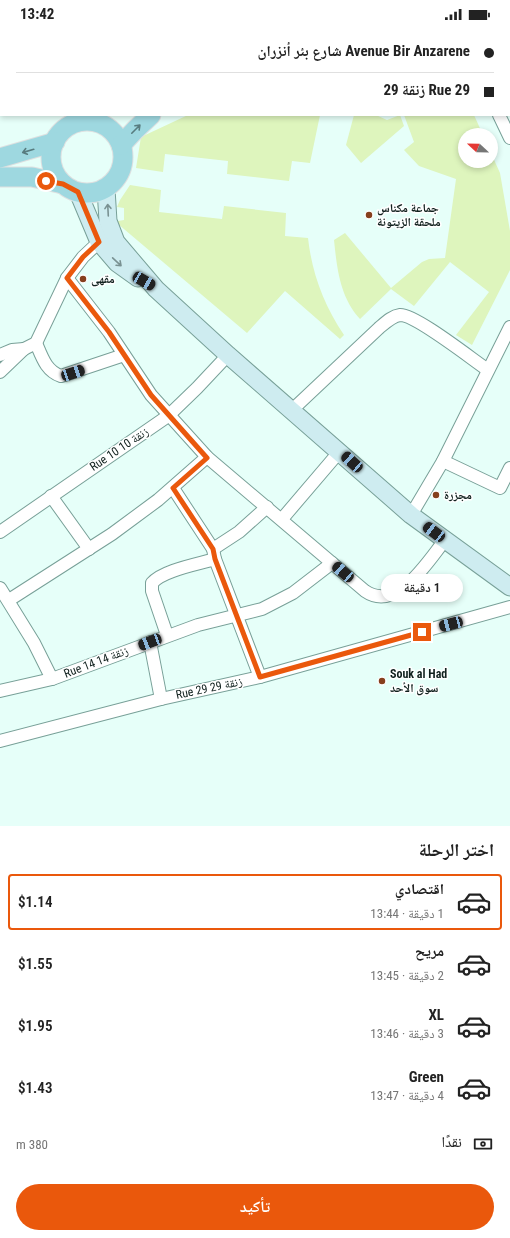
<!DOCTYPE html>
<html lang="ar">
<meta charset="utf-8">
<style>
body{margin:0;font-family:"Roboto Condensed","Noto Naskh Arabic",sans-serif;background:#f6f6f6;color:#222;direction:rtl;height:100vh;display:flex;flex-direction:column;font-size:15px;white-space:nowrap}
*{box-sizing:border-box;margin:0}
p{font-size:13px;color:#767676}
.icon{flex:none;width:22px;height:22px;fill:none;stroke:currentColor;stroke-width:2;stroke-linecap:round;stroke-linejoin:round}
.map{position:relative;height:798px;overflow:hidden;direction:ltr}
.drawer{display:flex;flex-direction:column;background:#fff;flex:1}
.drawer>*{flex:none}
.hud{position:absolute;left:0px;top:0px;width:510px;height:88px;box-shadow:0 2px 6px #0003;direction:rtl;display:grid;align-content:center;height:88px;padding:0 16px;background:#fff}
.needle{width:26px;rotate:292deg}
.buttons{position:absolute;left:458px;top:100px;display:grid;gap:8px}
.buttons a{display:grid;place-items:center;width:40px;height:40px;border-radius:50%;background:#fff;box-shadow:0 2px 6px #0003;font-size:20px}
.end{position:absolute;width:18px;height:18px;margin:-9px;border:5px solid #ea580c;background:#fff;box-shadow:0 0 0 2px #fff}
.from{border-radius:50%}
.bubble{position:absolute;height:28px;border-radius:14px;background:#fff;box-shadow:0 2px 6px #0003;font-size:13px;font-weight:600;line-height:28px;text-align:center;direction:rtl}
.car{position:absolute;width:12px;height:24px;margin:-12px -6px;border-radius:5px;box-shadow:0 0 3px 1px #0007;background:linear-gradient(#222 24%,#8ab4d8 0 40%,#222 0 76%,#8ab4d8 0 86%,#222 0)}
.hud b{display:flex;align-items:center;gap:14px;height:38px;font-size:15px}
.hud b+b{border-top:1px solid #e0e0e0}
.hud i{width:10px;height:10px;background:#222}
ul{padding:0;list-style:none}
li{display:flex;align-items:center;gap:12px;height:56px;margin:0 8px 6px;padding:0 8px;border:2px solid transparent;border-radius:4px}
li div{flex:1}
li b{display:block;font-size:15px}
li em{font-style:normal;font-weight:600}
li.selected{border-color:#ea580c}
li>.icon{width:36px;height:36px;stroke-width:1.5}
h2{padding:0 16px;font-size:18px;line-height:48px}
.pay{display:flex;align-items:center;gap:10px;height:44px;padding:0 16px;font-size:15px}
.pay p{margin-inline-start:auto}
.button{display:flex;gap:8px;margin-top:auto;padding:8px 16px}
.button a{flex:1;height:46px;border-radius:24px;background:#ea580c;color:#fff;font-size:16px;font-weight:600;line-height:46px;text-align:center}
.status{display:flex;justify-content:space-between;align-items:center;height:28px;padding:0 20px;background:#fff;direction:ltr}
.status svg{height:11px;fill:currentColor}
.map>svg:first-child{display:block}
.green{fill:#def5bd}
.lines{fill:none;stroke-linecap:round;stroke-linejoin:round}
.street-casing{stroke:#78a098;stroke-width:14}
.secondary-casing{stroke:#78a098;stroke-width:19}
.primary-casing{stroke:#dee0e0;stroke-width:21}
.street{stroke:#fff;stroke-width:12}
.secondary{stroke:#ceecf0;stroke-width:17}
.primary{stroke:#9ed8e0;stroke-width:19}
.oneway{stroke:#587c7f}
.oneway2{stroke:#799192}
.route{stroke:#ea580c;stroke-width:5}
.poi-dot{fill:#863f1d;stroke:#fff;stroke-width:1.5}
.labels{text-anchor:middle;stroke-width:3;stroke-linejoin:round;paint-order:stroke}
.poi-label{font-size:12px;font-weight:bold;fill:#11211e;stroke:#fff;text-anchor:start}
.street-label{font-size:12px;fill:#11211e;stroke:#fff}
</style>
<div class="status"><b>13:42</b><svg viewBox="0 0 49 12"><path d="M0 12V9h3v3zM5 12V6h3v6zM10 12V3h3v9zM15 12V0h3v12zM26 1h20v11H26zM47 4h2v5h-2z"/></svg></div>
<div class="map">
<svg width="510" height="798" viewBox="0 0 510 798">
<rect width="100%" height="100%" fill="#e6fff9"/>
<!-- green -->
<g class="green">
<path d="M 188,87 L 320,87 L 310,135 L 292,133 L 289,153 L 227,146 L 228,133 L 165,126 L 163,144 L 136,140 L 141,109 Z"/>
<path d="M 354,87 L 376,87 L 387,92 L 400,87 L 404,98 L 361,135 L 346,117 Z"/>
<path d="M 404,87 L 474,87 L 483,107 L 465,107 L 465,133 L 491,133 L 491,125 L 500,145 L 510,203 L 510,242 L 472,317 L 456,307 L 489,264 L 450,234 L 414,278 L 391,261 L 360,291 C 340,269 337,241 334,212 L 345,205 L 391,260 L 422,234 L 429,231 L 445,230 L 456,151 L 419,138 L 404,122 L 414,114 Z"/>
<path d="M 130,157 L 161,162 L 159,184 L 222,191 L 224,178 L 286,185 L 285,208 L 308,210 C 312,246 324,277 344,307 L 340,311 L 285,263 L 247,305 L 118,196 L 118,193 L 124,192 L 124,180 L 117,179 L 120,172 Z"/>
</g>
<g class="lines">
<!-- street casing -->
<g class="street-casing">
<g id="street">
<path d="M 509,28 L 510,28"/>
<path d="M 499,87 L 510,110"/>
<path d="M 67,250 L 109,304 L 151,367 L 207,429 L 365,563 C 397,585 428,533 445,512"/>
<path d="M 36,315 C 42,329 46,343 61,348 L 124,327"/>
<path d="M 0,327 L 12,322 L 24,321"/>
<path d="M 0,344 L 24,321 L 36,315 L 67,250 L 83,229 L 99,214"/>
<path d="M 292,382 L 379,300 C 385,295 392,288 400,287 C 415,286 473,332 488,342"/>
<path d="M 443,433 L 500,460 L 510,440"/>
<path d="M 173,460 L 213,521 L 215,531 L 260,649"/>
<path d="M 51,468 L 89,521"/>
<path d="M 411,487 L 443,433 L 510,299"/>
<path d="M 282,491 L 340,423"/>
<path d="M 0,504 L 168,388 L 197,360 L 228,327"/>
<path d="M 213,521 L 239,504 L 267,479"/>
<path d="M 0,560 L 34,615 L 52,651"/>
<path d="M 9,572 L 112,506 L 158,472 L 207,429"/>
<path d="M 167,607 L 152,563 L 152,555 C 163,542 199,536 215,531"/>
<path d="M 150,614 L 161,671"/>
<path d="M 0,663 L 52,651 L 198,597 L 262,581 L 293,565 L 332,535"/>
<path d="M 0,713 L 161,671 L 260,649 L 510,579"/>
</g>
</g>
<!-- secondary casing -->
<g class="secondary-casing">
<g id="secondary">
<path d="M 106,161 L 108,193 L 116,214 L 156,261 L 228,327 L 411,487 L 510,559"/>
<path d="M 78,164 L 99,214 L 117,235 L 138,250"/>
</g>
</g>
<!-- primary casing -->
<g class="primary-casing">
<g id="primary">
<path d="M 284,1 L 287,0"/>
<path d="M 331,1 L 334,0"/>
<circle cx="87" cy="129" r="36"/>
<path d="M 121,117 L 135,102 L 151,87"/>
<path d="M 0,130 L 55,114"/>
<path d="M 0,149 L 32,149 L 63,156"/>
</g>
</g>
<!-- street -->
<use href="#street" class="street"/>
<!-- secondary -->
<use href="#secondary" class="secondary"/>
<!-- primary -->
<use href="#primary" class="primary"/>
</g>
<!-- one-way arrows -->
<defs><path id="oneway-shaft" d="M-6 0H5M1.5-3L5.5 0L1.5 3" fill="none" stroke-width="1.6" stroke-linecap="round" stroke-linejoin="round"/></defs>
<g class="oneway">
<use href="#oneway-shaft" transform="translate(136 101) rotate(-45)"/>
<use href="#oneway-shaft" transform="translate(28 123) rotate(164)"/>
</g>
<g class="oneway2">
<use href="#oneway-shaft" transform="translate(108 182) rotate(-93)"/>
<use href="#oneway-shaft" transform="translate(117 234) rotate(43)"/>
</g>
<g class="lines">
<!-- route -->
<path class="route" d="M 46,153 L 63,156 L 78,164 L 99,214 L 83,229 L 67,250 L 109,304 L 151,367 L 207,430 L 173,460 L 213,521 L 215,531 L 260,649 L 422,604"/>
</g>
<!-- markers -->
<g class="poi-dot">
<circle cx="369" cy="187" r="4"/>
<circle cx="83" cy="251" r="4"/>
<circle cx="436" cy="467" r="4"/>
<circle cx="382" cy="653" r="4"/>
</g>
<g class="labels">
<!-- poi labels -->
<g class="poi-label">
<text x="377" y="184">جماعة مكناس<tspan x="377" dy="14">ملحقة الزيتونة</tspan></text>
<text x="91" y="255">مقهى</text>
<text x="444" y="471">مجزرة</text>
<text x="390" y="650">Souk al Had<tspan x="390" dy="14">سوق الأحد</tspan></text>
</g>
<!-- street labels -->
<g class="street-label">
<text transform="translate(119 421) rotate(-34)" y="4">Rue 10 زنقة 10</text>
<text transform="translate(96 634) rotate(-21)" y="4">Rue 14 زنقة 14</text>
<text transform="translate(209 660) rotate(-12)" y="4">Rue 29 زنقة 29</text>
</g>
</g>
</svg>
<div class="buttons">
<a><svg class="needle" viewBox="-14 -14 28 28"><path d="M0-13l5 13h-10z" fill="#e53935"/><path d="M0 13l5-13h-10z" fill="#767676"/></svg></a>
</div>
<i class="end from" style="left:46px;top:153px"></i>
<i class="end" style="left:422px;top:604px"></i>
<div class="bubble" style="left:381px;top:546px;width:82px">1 دقيقة</div>
<i class="car" style="left:144px;top:253px;rotate:120deg"></i>
<i class="car" style="left:73px;top:345px;rotate:72deg"></i>
<i class="car" style="left:352px;top:434px;rotate:312deg"></i>
<i class="car" style="left:434px;top:504px;rotate:307deg"></i>
<i class="car" style="left:343px;top:544px;rotate:311deg"></i>
<i class="car" style="left:451px;top:596px;rotate:255deg"></i>
<i class="car" style="left:150px;top:614px;rotate:249deg"></i>
<div class="hud">
<b><i class="from"></i>Avenue Bir Anzarene شارع بئر أنزران</b>
<b><i></i>Rue 29 زنقة 29</b>
</div>
</div>
<section class="drawer">
<h2>اختر الرحلة</h2>
<ul>
<li class="selected"><svg class="icon" aria-label="car" viewBox="0 0 24 24"><path d="M5 17H2v-5l4-1 3-4h7l3 4 3 1v5h-3M9 17h6M6 11h13"/><circle cx="7" cy="17" r="2"/><circle cx="17" cy="17" r="2"/></svg><div><b>اقتصادي</b><p>1 دقيقة · 13:44</p></div><em>$1.14</em></li>
<li><svg class="icon" aria-label="car" viewBox="0 0 24 24"><path d="M5 17H2v-5l4-1 3-4h7l3 4 3 1v5h-3M9 17h6M6 11h13"/><circle cx="7" cy="17" r="2"/><circle cx="17" cy="17" r="2"/></svg><div><b>مريح</b><p>2 دقيقة · 13:45</p></div><em>$1.55</em></li>
<li><svg class="icon" aria-label="car" viewBox="0 0 24 24"><path d="M5 17H2v-5l4-1 3-4h7l3 4 3 1v5h-3M9 17h6M6 11h13"/><circle cx="7" cy="17" r="2"/><circle cx="17" cy="17" r="2"/></svg><div><b>XL</b><p>3 دقيقة · 13:46</p></div><em>$1.95</em></li>
<li><svg class="icon" aria-label="car" viewBox="0 0 24 24"><path d="M5 17H2v-5l4-1 3-4h7l3 4 3 1v5h-3M9 17h6M6 11h13"/><circle cx="7" cy="17" r="2"/><circle cx="17" cy="17" r="2"/></svg><div><b>Green</b><p>4 دقيقة · 13:47</p></div><em>$1.43</em></li>
</ul>
<div class="pay"><svg class="icon" aria-label="cash" viewBox="0 0 24 24"><path d="M3 7h18v10H3z"/><circle cx="12" cy="12" r="2"/></svg>نقدًا<p>380 m</p></div>
<div class="button"><a>تأكيد</a></div>
</section>
